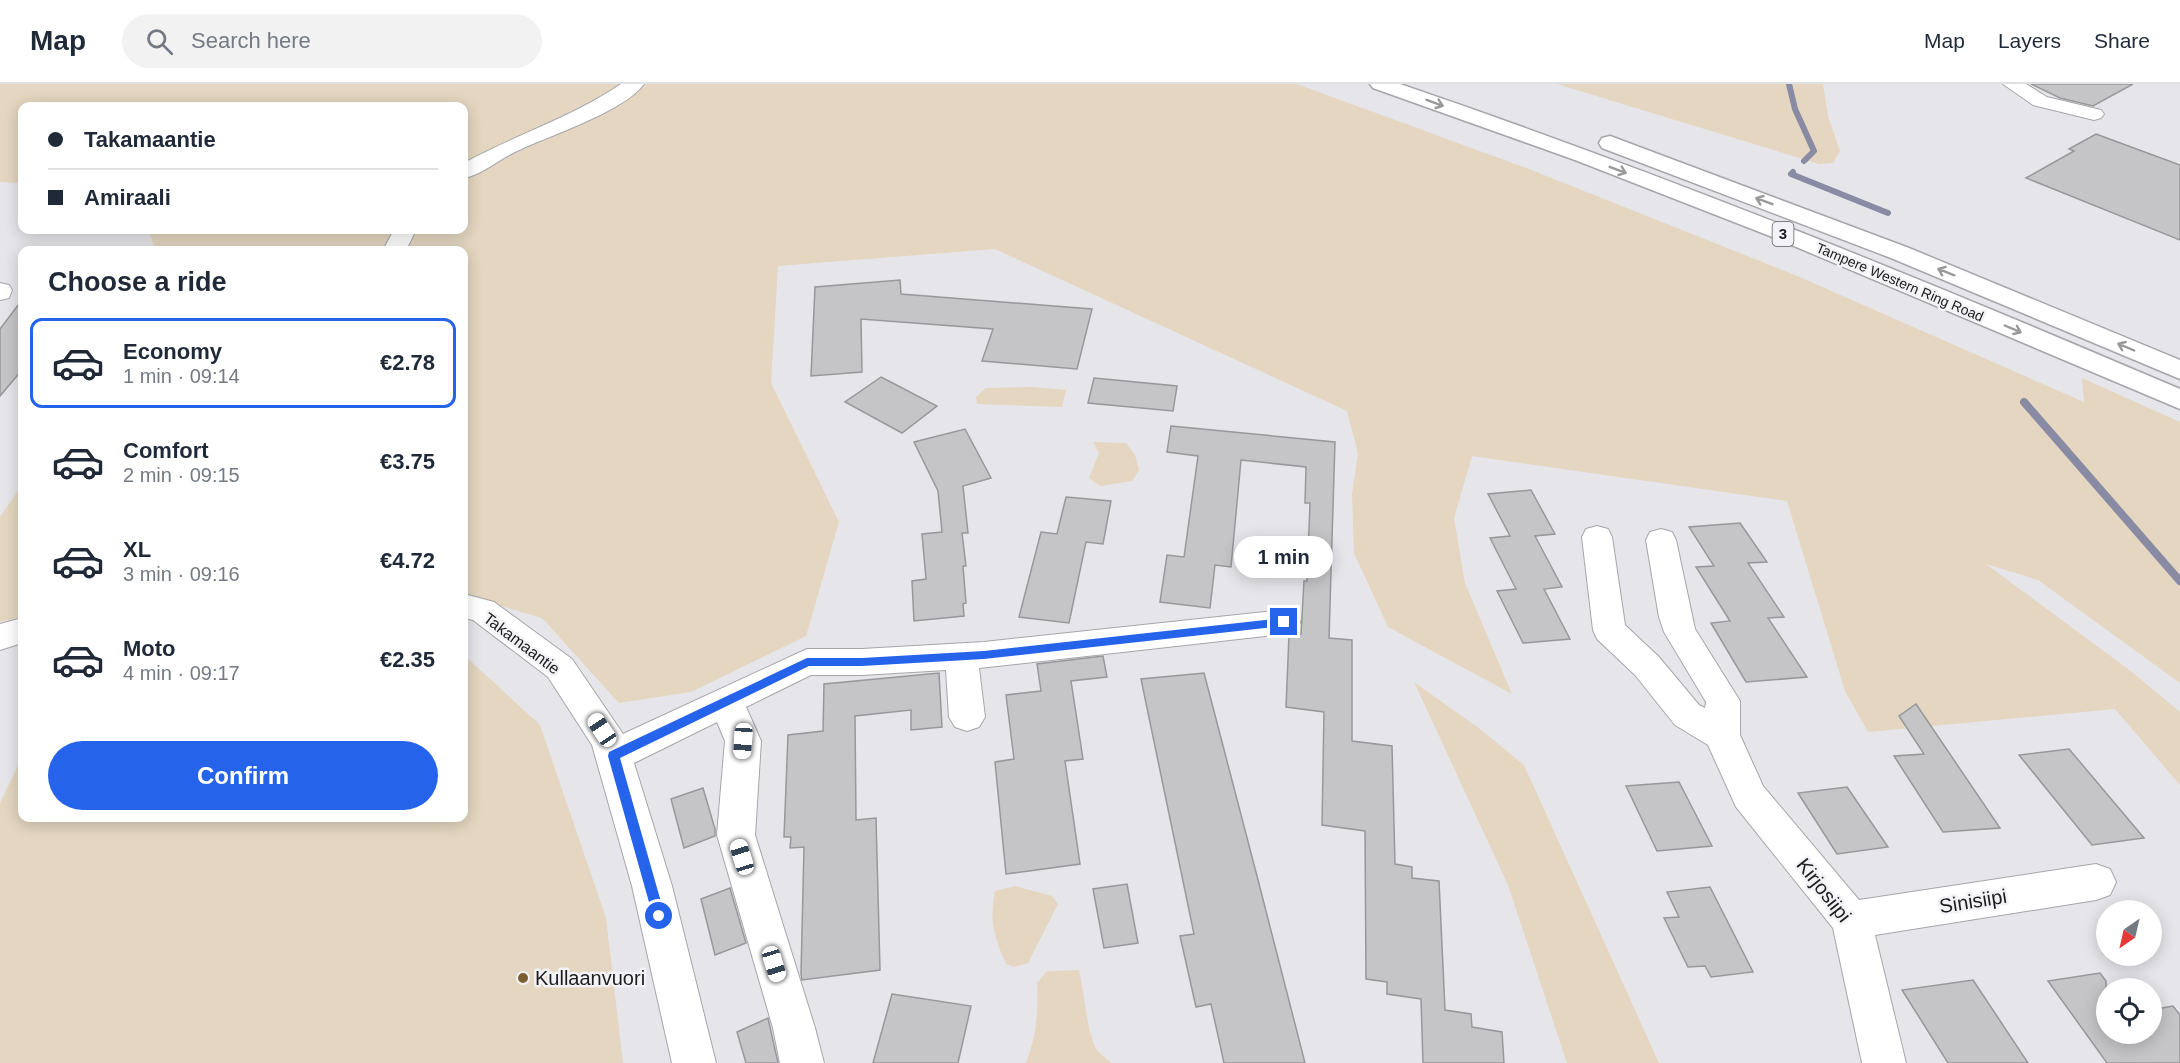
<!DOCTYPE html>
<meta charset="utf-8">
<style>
body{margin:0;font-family:Arial,sans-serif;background:#f2f2f3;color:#1f2937;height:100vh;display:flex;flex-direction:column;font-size:22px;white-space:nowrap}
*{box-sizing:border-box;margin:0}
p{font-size:20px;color:#747a83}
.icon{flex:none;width:33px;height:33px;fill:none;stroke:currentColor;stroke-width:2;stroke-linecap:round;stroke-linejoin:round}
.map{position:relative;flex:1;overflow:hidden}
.sheet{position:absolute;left:18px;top:162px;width:450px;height:576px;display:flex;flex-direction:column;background:#fff;border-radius:12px;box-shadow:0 3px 15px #0003}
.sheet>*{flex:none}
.hud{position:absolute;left:18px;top:18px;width:450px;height:132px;border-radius:12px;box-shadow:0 3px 15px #0003;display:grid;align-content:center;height:132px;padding:0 30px;background:#fff}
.needle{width:39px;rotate:214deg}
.tools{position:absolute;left:2096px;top:816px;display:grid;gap:12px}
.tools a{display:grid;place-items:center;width:66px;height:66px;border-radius:50%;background:#fff;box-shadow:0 3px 15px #0003;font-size:30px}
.end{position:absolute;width:27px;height:27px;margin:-14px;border:8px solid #2563eb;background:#fff;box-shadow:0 0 0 3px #fff}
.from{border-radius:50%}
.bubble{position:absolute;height:42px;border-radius:21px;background:#fff;box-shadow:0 3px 15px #0003;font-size:20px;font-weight:600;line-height:42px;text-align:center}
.car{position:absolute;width:18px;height:36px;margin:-18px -9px;border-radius:8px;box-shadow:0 0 4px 2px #0007;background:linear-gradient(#fff 24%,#345 0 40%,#fff 0 76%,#345 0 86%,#fff 0)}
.hud b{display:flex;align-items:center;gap:21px;height:57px;font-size:22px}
.hud b+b{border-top:2px solid #e0e1e3}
.hud i{width:15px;height:15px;background:#1f2937}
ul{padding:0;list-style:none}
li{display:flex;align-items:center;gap:18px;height:90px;margin:0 12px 9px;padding:0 18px;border:3px solid transparent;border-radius:12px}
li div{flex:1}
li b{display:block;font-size:22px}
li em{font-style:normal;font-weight:600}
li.active{border-color:#2563eb}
li>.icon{width:54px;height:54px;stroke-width:1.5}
h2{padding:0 30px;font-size:27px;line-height:72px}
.cta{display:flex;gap:12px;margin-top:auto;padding:12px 30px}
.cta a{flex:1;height:69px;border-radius:36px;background:#2563eb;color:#fff;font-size:24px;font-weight:600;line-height:69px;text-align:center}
header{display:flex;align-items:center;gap:36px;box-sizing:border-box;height:84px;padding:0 30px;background:#fff;border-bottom:2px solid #e0e1e3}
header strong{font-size:28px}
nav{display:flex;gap:33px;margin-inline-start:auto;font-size:21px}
.search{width:420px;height:54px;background:#f2f2f3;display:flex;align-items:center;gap:15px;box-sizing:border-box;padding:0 21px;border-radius:33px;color:#747a83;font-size:22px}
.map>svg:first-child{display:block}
.green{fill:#e4d6c0}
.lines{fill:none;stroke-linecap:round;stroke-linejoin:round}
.stream-far1{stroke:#898aa3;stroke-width:6}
.stream{stroke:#898aa3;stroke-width:8}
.building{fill:#c5c5c8;stroke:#98989b;stroke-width:1.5}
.minor-casing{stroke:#a6a6aa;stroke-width:2}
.highway-casing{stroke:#a6a6aa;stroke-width:3}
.minor{fill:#fff;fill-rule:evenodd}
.highway{fill:#fff;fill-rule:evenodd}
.oneway{stroke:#99999a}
.route{fill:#2563eb}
.poi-dot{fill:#7c6033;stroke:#f3f3f7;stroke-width:2}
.labels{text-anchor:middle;stroke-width:5;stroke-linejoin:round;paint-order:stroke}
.far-street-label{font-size:14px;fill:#1d1d1e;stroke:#f3f3f7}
.shield{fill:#f3f3f7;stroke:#5d5d5f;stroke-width:1.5}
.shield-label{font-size:15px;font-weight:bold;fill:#1d1d1e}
.street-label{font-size:16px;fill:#1d1d1e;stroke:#f3f3f7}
.near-street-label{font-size:20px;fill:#1d1d1e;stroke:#f3f3f7}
.near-poi-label{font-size:20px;fill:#1d1d1e;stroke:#f3f3f7;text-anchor:start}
</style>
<header>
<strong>Map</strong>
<div class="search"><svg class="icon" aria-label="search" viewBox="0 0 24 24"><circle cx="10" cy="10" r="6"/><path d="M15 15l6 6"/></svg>Search here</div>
<nav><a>Map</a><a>Layers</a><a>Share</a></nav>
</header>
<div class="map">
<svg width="2180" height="979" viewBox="0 0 2180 979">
<rect width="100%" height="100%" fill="#e6e6ea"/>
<!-- green -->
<g class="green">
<path d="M 0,0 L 1297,0 L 1534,87 L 1795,191 L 2084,318 L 2082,294 L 2180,338 L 2180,599 L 2038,496 L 1986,480 L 2132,588 L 2180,628 L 2180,701 L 2115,625 L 1868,648 L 1845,607 L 1787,417 L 1472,372 L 1454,434 L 1465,499 L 1512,610 L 1388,543 L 1354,469 L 1352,410 L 1358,369 L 1347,327 L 995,165 L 778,182 L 771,299 L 839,438 L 806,552 L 691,608 L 619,619 L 542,534 L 464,511 L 464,166 L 156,166 L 148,146 L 464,146 L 464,22 L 22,22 L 22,99 L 0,98 Z"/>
<path d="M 1557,0 L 1823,0 L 1828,32 L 1840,67 L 1833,79 L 1819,80 Z"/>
<path d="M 1032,303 L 1066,306 L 1062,323 L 977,320 L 976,313 L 986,304 Z"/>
<path d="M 1093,358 L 1126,359 L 1135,371 L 1139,386 L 1132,397 L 1100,402 L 1089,394 L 1099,369 Z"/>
<path d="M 22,401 L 22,533 L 0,538 L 0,433 Z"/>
<path d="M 464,571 L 540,641 L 606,834 L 623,979 L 0,979 L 0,719 L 22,673 L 22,734 L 464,734 Z"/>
<path d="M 1414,598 L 1476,642 L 1524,681 L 1659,979 L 1567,979 L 1508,801 Z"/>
<path d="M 1015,802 L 1052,812 L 1058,820 L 1028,879 L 1014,883 L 1006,880 C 994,853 989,837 995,807 Z"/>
<path d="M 1079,886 C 1084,906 1087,951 1097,966 C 1101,971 1107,975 1112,979 L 1026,979 C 1036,953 1039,927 1037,899 L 1047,887 Z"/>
</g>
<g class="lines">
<!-- stream-far1 -->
<g class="stream-far1">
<path d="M 1789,0 L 1795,25 L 1814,67 L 1804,77"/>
<path d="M 1793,88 L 1791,90 L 1888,129"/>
</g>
<!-- stream -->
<path class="stream" d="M 2024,318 L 2180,497"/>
</g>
<!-- building -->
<g class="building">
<path d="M 2031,0 L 2133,0 L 2093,22 L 2060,14 Z"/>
<path d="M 2096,50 L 2180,81 L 2180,156 L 2026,94 L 2074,67 L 2069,65 Z"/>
<path d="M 900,196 L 901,210 L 1092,225 L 1077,285 L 982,277 L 993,245 L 861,235 L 862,288 L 811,292 L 815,203 Z"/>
<path d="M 22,216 L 22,286 L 0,312 L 0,245 Z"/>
<path d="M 881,293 L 937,322 L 902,349 L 845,318 Z"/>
<path d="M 1094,294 L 1177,302 L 1173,327 L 1088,319 Z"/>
<path d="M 1171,342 L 1335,358 L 1329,554 L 1352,556 L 1352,657 L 1392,662 L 1395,780 L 1412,783 L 1412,794 L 1439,797 L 1445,926 L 1471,930 L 1472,943 L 1502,948 L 1504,979 L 1423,979 L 1421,915 L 1387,910 L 1387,898 L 1366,895 L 1365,747 L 1322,741 L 1324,628 L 1286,623 L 1289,551 L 1301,550 L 1304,497 L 1307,497 L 1310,419 L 1305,419 L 1306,383 L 1241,376 L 1231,483 L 1215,481 L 1210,524 L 1160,518 L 1167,471 L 1184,473 L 1198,372 L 1167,368 Z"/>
<path d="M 965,345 L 991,394 L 963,402 L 968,449 L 962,449 L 966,482 L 963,482 L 966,519 L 963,520 L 964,532 L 914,537 L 912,497 L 926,495 L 922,450 L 942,448 L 938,407 L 914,358 Z"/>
<path d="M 1531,406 L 1555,450 L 1535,452 L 1562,503 L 1544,505 L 1570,555 L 1523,559 L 1497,507 L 1516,505 L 1490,454 L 1510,452 L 1488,410 Z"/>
<path d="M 1066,413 L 1111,417 L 1103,460 L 1086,458 L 1069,539 L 1019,533 L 1041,448 L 1057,450 Z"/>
<path d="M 1740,439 L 1767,478 L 1748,479 L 1784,533 L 1768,534 L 1807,593 L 1746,598 L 1711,539 L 1730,537 L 1696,483 L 1714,482 L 1689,443 Z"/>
<path d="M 1103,572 L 1107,593 L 1071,597 L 1083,675 L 1065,677 L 1080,780 L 1006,790 L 995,678 L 1014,675 L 1006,611 L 1041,607 L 1037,580 Z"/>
<path d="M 939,589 L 942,643 L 911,646 L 911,626 L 855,632 L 856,736 L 876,734 L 880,886 L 802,896 L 801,890 L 804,763 L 790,764 L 791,753 L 784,753 L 788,651 L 823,647 L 824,600 Z"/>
<path d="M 1204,589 L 1257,792 L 1305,979 L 1224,979 L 1211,920 L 1196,923 L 1180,852 L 1194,850 L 1141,595 Z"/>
<path d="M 1916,620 L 2000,744 L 1943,748 L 1894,672 L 1924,670 L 1899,632 Z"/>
<path d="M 2069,665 L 2144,754 L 2092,761 L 2019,671 Z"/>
<path d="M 1679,698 L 1712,762 L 1657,767 L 1626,702 Z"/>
<path d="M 1847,703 L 1888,763 L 1837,770 L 1798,709 Z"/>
<path d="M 703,704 L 715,745 L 715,752 L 684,764 L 671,715 Z"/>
<path d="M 1127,800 L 1138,859 L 1104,864 L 1093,805 Z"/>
<path d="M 1710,803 L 1753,888 L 1711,893 L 1705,882 L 1688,883 L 1664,834 L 1679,833 L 1667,808 Z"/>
<path d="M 730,804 L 746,859 L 715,871 L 701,815 Z"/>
<path d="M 2100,889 L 2106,897 L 2106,950 L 2151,950 L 2151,926 L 2173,922 L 2180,931 L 2180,979 L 2107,979 L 2048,897 Z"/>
<path d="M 1973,896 L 2028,979 L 1948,979 L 1902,906 Z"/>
<path d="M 892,910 L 971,922 L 958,979 L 873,979 Z"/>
<path d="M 768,934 L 778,979 L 746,979 L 737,948 Z"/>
</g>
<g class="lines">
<!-- minor casing -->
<g class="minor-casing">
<g id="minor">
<path d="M 621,0 L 644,0 C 624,28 545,53 513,69 C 497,77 481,91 464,94 L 464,79 C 515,51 573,33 621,0 Z"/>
<path d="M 2003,0 L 2026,0 L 2047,13 L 2101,26 L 2104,30 L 2101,34 L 2094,36 L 2033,21 Z"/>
<path d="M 394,146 L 416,146 L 406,166 L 383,166 Z"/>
<path d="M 0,199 L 9,201 L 12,206 L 9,214 L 0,216 Z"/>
<path d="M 1597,442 L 1608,445 L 1612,453 L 1625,541 L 1659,573 L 1699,621 L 1705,624 L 1706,618 L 1664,548 L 1659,533 L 1646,456 L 1650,448 L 1661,445 L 1672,448 L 1676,456 L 1695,545 L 1740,617 L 1740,651 L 1763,702 L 1859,816 L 2096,780 L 2110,785 L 2116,798 L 2110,811 L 2096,816 L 1875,851 L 1906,979 L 1862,979 L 1833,844 L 1736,723 L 1708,661 L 1675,641 L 1635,591 L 1597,555 L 1593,546 L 1582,453 L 1586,445 Z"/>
<path d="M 464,510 L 494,518 L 572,575 L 623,650 L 807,565 L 862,565 L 984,558 L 1284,526 L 1296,529 L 1300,538 L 1296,547 L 1284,550 L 979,584 L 985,633 L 979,643 L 967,647 L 955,643 L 949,633 L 946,586 L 862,591 L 811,591 L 746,623 L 761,657 L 755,751 L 815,944 L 824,979 L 780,979 L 773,944 L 717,751 L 725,657 L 717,638 L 634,679 L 672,802 L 716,979 L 672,979 L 632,802 L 592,661 L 548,593 L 473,536 L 464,534 Z"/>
<path d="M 22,534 L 22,559 L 0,566 L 0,540 Z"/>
</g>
</g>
<!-- highway casing -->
<g class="highway-casing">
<g id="highway">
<path d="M 1370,0 L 1400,0 C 1664,90 1923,195 2180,305 L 2180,325 L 1775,154 L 1575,76 L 1373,4 Z"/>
<path d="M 1610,52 L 1909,164 L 2180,276 L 2180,295 L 1891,174 L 1602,64 L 1599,59 L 1602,54 Z"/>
</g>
</g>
<!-- minor -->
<use href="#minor" class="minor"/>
<!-- highway -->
<use href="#highway" class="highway"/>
</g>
<!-- one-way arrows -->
<defs><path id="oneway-shaft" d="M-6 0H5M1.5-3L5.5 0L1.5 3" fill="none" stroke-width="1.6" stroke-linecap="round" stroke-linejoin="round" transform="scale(1.5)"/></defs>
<g class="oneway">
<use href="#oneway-shaft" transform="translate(1435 19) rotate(20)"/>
<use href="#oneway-shaft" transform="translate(1618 86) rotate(21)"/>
<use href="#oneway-shaft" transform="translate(1764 117) rotate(-159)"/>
<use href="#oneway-shaft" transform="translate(1946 188) rotate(-158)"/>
<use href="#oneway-shaft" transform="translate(2013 245) rotate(23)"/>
<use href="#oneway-shaft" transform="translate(2126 263) rotate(-157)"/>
</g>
<!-- route -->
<path class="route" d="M 1284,534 L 1289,538 L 1284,542 L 984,575 L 862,582 L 809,582 L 620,674 L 665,832 L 663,836 L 654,836 L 608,672 L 609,668 L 807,574 L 862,574 L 984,567 Z"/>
<!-- markers -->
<circle class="poi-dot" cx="523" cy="894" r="6"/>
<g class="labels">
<!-- far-street labels -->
<g class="far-street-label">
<text transform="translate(1900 198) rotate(23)" y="5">Tampere Western Ring Road</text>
</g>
<!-- shield labels -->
<rect class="shield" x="1772.5" y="138" width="21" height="24" rx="4.5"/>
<g class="shield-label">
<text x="1783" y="155">3</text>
</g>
<!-- street labels -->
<g class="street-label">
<text transform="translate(522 559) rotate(37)" y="6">Takamaantie</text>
</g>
<!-- near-street labels -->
<g class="near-street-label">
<text transform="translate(1824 806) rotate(52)" y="7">Kirjosiipi</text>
<text transform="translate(1973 817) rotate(-9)" y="7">Sinisiipi</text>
</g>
<!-- near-poi labels -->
<g class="near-poi-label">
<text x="535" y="901">Kullaanvuori</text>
</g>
</g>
</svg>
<div class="tools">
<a><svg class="needle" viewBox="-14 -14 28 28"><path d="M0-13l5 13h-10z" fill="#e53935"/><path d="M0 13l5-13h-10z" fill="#747a83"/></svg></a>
<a><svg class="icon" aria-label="locate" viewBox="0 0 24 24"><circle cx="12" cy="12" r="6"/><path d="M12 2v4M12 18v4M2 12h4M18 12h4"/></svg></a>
</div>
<i class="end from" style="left:659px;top:832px"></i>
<i class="end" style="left:1284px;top:538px"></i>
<div class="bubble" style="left:1234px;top:452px;width:99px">1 min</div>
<i class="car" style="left:602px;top:646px;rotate:326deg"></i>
<i class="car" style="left:743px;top:657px;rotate:184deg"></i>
<i class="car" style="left:742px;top:773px;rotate:343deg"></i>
<i class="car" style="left:774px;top:880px;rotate:163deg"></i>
<div class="hud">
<b><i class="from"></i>Takamaantie</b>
<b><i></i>Amiraali</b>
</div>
<section class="sheet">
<h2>Choose a ride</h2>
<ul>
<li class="active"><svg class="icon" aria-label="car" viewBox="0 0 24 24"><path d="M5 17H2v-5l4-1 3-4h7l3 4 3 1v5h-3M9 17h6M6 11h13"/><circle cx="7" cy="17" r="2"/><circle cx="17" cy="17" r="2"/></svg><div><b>Economy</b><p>1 min · 09:14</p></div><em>€2.78</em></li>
<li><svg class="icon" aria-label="car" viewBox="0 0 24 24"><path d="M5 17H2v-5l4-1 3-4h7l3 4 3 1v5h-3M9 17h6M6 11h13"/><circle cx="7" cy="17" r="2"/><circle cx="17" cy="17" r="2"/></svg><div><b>Comfort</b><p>2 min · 09:15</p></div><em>€3.75</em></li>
<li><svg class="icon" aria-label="car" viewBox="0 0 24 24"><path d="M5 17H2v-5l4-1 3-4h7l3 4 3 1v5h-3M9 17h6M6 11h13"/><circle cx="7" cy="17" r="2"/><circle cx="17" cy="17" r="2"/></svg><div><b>XL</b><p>3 min · 09:16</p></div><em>€4.72</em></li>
<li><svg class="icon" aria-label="car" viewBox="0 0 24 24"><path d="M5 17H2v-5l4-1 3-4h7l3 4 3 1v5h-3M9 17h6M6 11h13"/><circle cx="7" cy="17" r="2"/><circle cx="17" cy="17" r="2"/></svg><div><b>Moto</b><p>4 min · 09:17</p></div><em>€2.35</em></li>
</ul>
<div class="cta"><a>Confirm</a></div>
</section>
</div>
